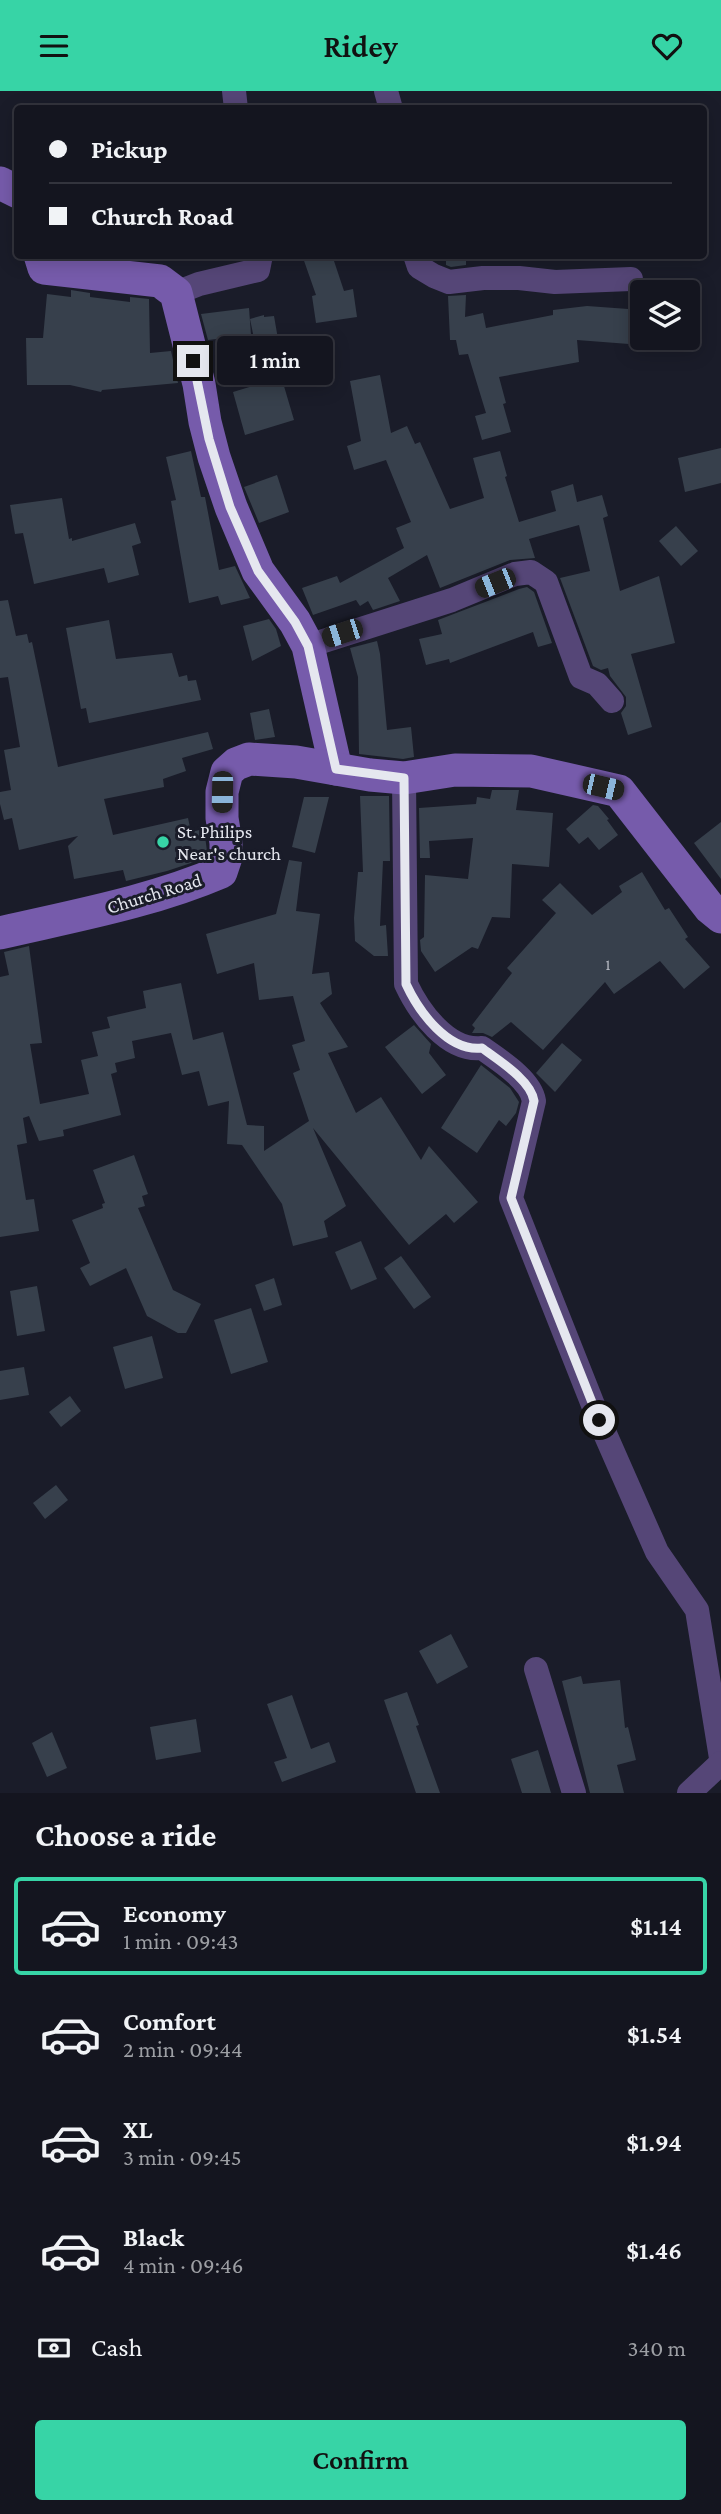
<!DOCTYPE html>
<meta charset="utf-8">
<style>
body{margin:0;font-family:"Crimson Pro",serif;background:#21222c;color:#f1f3f6;height:100vh;display:flex;flex-direction:column;font-size:26px;white-space:nowrap}
*{box-sizing:border-box;margin:0}
p{font-size:23px;color:#9d9fa4}
.icon{flex:none;width:38px;height:38px;fill:none;stroke:currentColor;stroke-width:2;stroke-linecap:round;stroke-linejoin:round}
.map{position:relative;height:1702px;overflow:hidden}
.panel{display:flex;flex-direction:column;background:#14151f;flex:1}
.panel>*{flex:none}
.banner{position:absolute;left:14px;top:14px;width:693px;height:154px;border-radius:7px;box-shadow:0 4px 18px #0003,0 0 0 2px #33343d;display:grid;align-content:center;height:154px;padding:0 35px;background:#14151f}
.fabs{position:absolute;left:630px;top:189px;display:grid;gap:14px}
.fabs a{display:grid;place-items:center;width:70px;height:70px;border-radius:7px;background:#14151f;box-shadow:0 4px 18px #0003,0 0 0 2px #33343d;font-size:35px}
.end{position:absolute;width:32px;height:32px;margin:-16px;border:9px solid #e5e7ef;background:#111;box-shadow:0 0 0 4px #111}
.from{border-radius:50%}
.bubble{position:absolute;height:49px;border-radius:7px;background:#14151f;box-shadow:0 4px 18px #0003,0 0 0 2px #33343d;font-size:23px;font-weight:600;line-height:49px;text-align:center}
.car{position:absolute;width:21px;height:42px;margin:-21px -10px;border-radius:9px;box-shadow:0 0 5px 2px #0007;background:linear-gradient(#222 24%,#8ab4d8 0 40%,#222 0 76%,#8ab4d8 0 86%,#222 0)}
.banner b{display:flex;align-items:center;gap:24px;height:66px;font-size:26px}
.banner b+b{border-top:2px solid #33343d}
.banner i{width:18px;height:18px;background:#f1f3f6}
ul{padding:0;list-style:none}
li{display:flex;align-items:center;gap:21px;height:98px;margin:0 14px 10px;padding:0 21px;border:4px solid transparent;border-radius:7px}
li div{flex:1}
li b{display:block;font-size:26px}
li em{font-style:normal;font-weight:600}
li.on{border-color:#37d4a6}
li>.icon{width:63px;height:63px;stroke-width:1.5}
h2{padding:0 35px;font-size:32px;line-height:84px}
.pay{display:flex;align-items:center;gap:18px;height:77px;padding:0 35px;font-size:26px}
.pay p{margin-inline-start:auto}
.primary-button{display:flex;gap:14px;margin-top:auto;padding:14px 35px}
.primary-button a{flex:1;height:80px;border-radius:7px;background:#37d4a6;color:#111;font-size:28px;font-weight:600;line-height:80px;text-align:center}
header{display:flex;justify-content:space-between;align-items:center;height:91px;padding:0 35px;background:#37d4a6;color:#111;font-size:32px;font-weight:600}
.map>svg:first-child{display:block}
.building{fill:#37404c}
.lines{fill:none;stroke-linecap:round;stroke-linejoin:round}
.street{stroke:#554677;stroke-width:24}
.secondary{stroke:#765bab;stroke-width:33}
.route{stroke:#e5e7ef;stroke-width:9}
.poi-dot{fill:#37d4a6;stroke:#1a1c29;stroke-width:2.5}
.labels{text-anchor:middle;stroke-width:6;stroke-linejoin:round;paint-order:stroke}
.number-label{font-size:16px;fill:#babdc6}
.poi-label{font-size:19px;fill:#e5e7ef;stroke:#1a1c29;text-anchor:start}
.street-label{font-size:19px;fill:#e5e7ef;stroke:#1a1c29}
</style>
<header><svg class="icon" aria-label="menu" viewBox="0 0 24 24"><path d="M4 6h16M4 12h16M4 18h16"/></svg>Ridey<svg class="icon" aria-label="heart" viewBox="0 0 24 24"><path d="M12 20l-8-8c-3-5 5-10 8-4 3-6 11-1 8 4z"/></svg></header>
<div class="map">
<svg width="721" height="1702" viewBox="0 0 721 1702">
<rect width="100%" height="100%" fill="#1a1c29"/>
<!-- building -->
<g class="building">
<path d="M 302,164 L 332,164 L 344,200 L 353,198 L 357,226 L 316,232 L 312,205 L 316,204 Z"/>
<path d="M 446,164 L 466,164 L 466,174 L 451,176 L 446,174 Z"/>
<path d="M 71,199 L 90,202 L 90,206 L 130,211 L 130,206 L 149,208 L 150,262 L 171,260 L 178,292 L 102,299 L 101,301 L 70,294 L 27,294 L 26,247 L 43,247 L 47,203 L 71,206 Z"/>
<path d="M 466,204 L 465,226 L 483,222 L 486,237 L 553,224 L 553,219 L 587,215 L 642,219 L 642,254 L 577,249 L 579,271 L 499,286 L 506,312 L 503,313 L 511,341 L 482,349 L 475,325 L 486,322 L 468,263 L 459,264 L 456,249 L 450,249 L 448,205 Z"/>
<path d="M 249,217 L 251,244 L 208,249 L 201,223 Z"/>
<path d="M 264,224 L 264,226 L 274,225 L 278,248 L 284,247 L 288,266 L 276,268 L 294,329 L 245,344 L 233,301 L 263,292 L 250,228 Z"/>
<path d="M 380,284 L 391,342 L 407,335 L 415,353 L 420,351 L 450,418 L 484,407 L 473,367 L 500,360 L 507,385 L 505,386 L 519,431 L 556,420 L 551,400 L 573,393 L 577,411 L 602,404 L 608,425 L 603,427 L 620,500 L 659,485 L 675,552 L 631,563 L 652,636 L 628,644 L 621,622 L 626,615 L 626,606 L 610,585 L 608,577 L 601,579 L 593,575 L 560,487 L 590,480 L 579,434 L 529,448 L 535,467 L 510,469 L 440,497 L 427,464 L 388,487 L 400,510 L 373,519 L 368,510 L 360,515 L 356,509 L 313,524 L 302,497 L 337,485 L 340,492 L 404,457 L 396,437 L 411,431 L 386,369 L 354,379 L 347,355 L 361,350 L 350,290 Z"/>
<path d="M 721,357 L 721,392 L 685,401 L 678,367 Z"/>
<path d="M 191,360 L 201,406 L 205,406 L 219,479 L 235,475 L 250,507 L 221,514 L 218,505 L 189,512 L 171,410 L 176,409 L 166,366 Z"/>
<path d="M 277,384 L 289,421 L 259,432 L 244,396 Z"/>
<path d="M 62,407 L 69,448 L 72,447 L 72,450 L 135,432 L 141,452 L 132,455 L 139,484 L 108,492 L 104,477 L 34,493 L 23,442 L 15,443 L 10,414 Z"/>
<path d="M 676,435 L 698,460 L 681,475 L 659,450 Z"/>
<path d="M 527,496 L 534,501 L 552,552 L 538,556 L 533,541 L 450,572 L 449,568 L 426,574 L 419,548 L 442,543 L 438,529 L 519,498 Z"/>
<path d="M 8,509 L 16,545 L 27,543 L 29,552 L 32,551 L 58,676 L 208,641 L 213,658 L 182,667 L 186,680 L 163,688 L 164,696 L 104,708 L 113,744 L 188,727 L 191,741 L 204,738 L 207,760 L 195,763 L 197,770 L 167,780 L 126,790 L 123,779 L 74,788 L 68,755 L 78,745 L 19,759 L 12,727 L 4,729 L 0,713 L 0,701 L 11,699 L 4,659 L 20,656 L 8,586 L 0,587 L 0,510 Z"/>
<path d="M 269,528 L 276,538 L 281,555 L 252,570 L 243,535 Z"/>
<path d="M 109,529 L 116,568 L 172,562 L 179,586 L 187,584 L 188,590 L 196,589 L 201,609 L 89,632 L 86,617 L 81,618 L 66,537 Z"/>
<path d="M 377,550 L 380,563 L 387,639 L 411,636 L 414,666 L 403,668 L 359,663 L 358,586 L 350,557 Z"/>
<path d="M 269,618 L 275,646 L 255,649 L 250,622 Z"/>
<path d="M 492,699 L 519,699 L 516,719 L 553,722 L 549,776 L 512,773 L 510,827 L 492,826 L 478,858 L 472,856 L 435,881 L 421,860 L 420,849 L 424,846 L 425,784 L 468,788 L 473,747 L 429,750 L 430,767 L 420,767 L 419,717 L 476,713 L 477,706 L 490,708 Z"/>
<path d="M 360,705 L 389,705 L 390,770 L 383,770 L 380,835 L 386,834 L 388,865 L 374,865 L 355,850 L 354,827 L 358,781 L 363,781 Z"/>
<path d="M 304,706 L 329,706 L 315,762 L 292,756 Z"/>
<path d="M 593,714 L 598,715 L 609,728 L 607,729 L 618,744 L 599,759 L 588,746 L 579,753 L 566,738 Z"/>
<path d="M 721,731 L 721,788 L 694,752 Z"/>
<path d="M 289,769 L 302,771 L 296,820 L 320,823 L 312,883 L 329,881 L 332,903 L 320,912 L 348,956 L 328,962 L 356,1022 L 381,1006 L 421,1069 L 429,1055 L 478,1111 L 454,1132 L 446,1123 L 409,1154 L 313,1037 L 346,1115 L 324,1130 L 328,1146 L 293,1155 L 282,1113 L 242,1054 L 227,1053 L 229,1010 L 208,1015 L 199,980 L 182,984 L 171,942 L 132,950 L 135,967 L 115,972 L 117,981 L 111,983 L 121,1024 L 63,1039 L 64,1045 L 39,1050 L 29,1025 L 23,1027 L 27,1052 L 17,1054 L 26,1109 L 34,1108 L 39,1140 L 0,1146 L 0,886 L 9,884 L 4,861 L 29,855 L 42,952 L 30,953 L 40,1013 L 89,1003 L 81,969 L 98,965 L 92,941 L 110,937 L 107,926 L 146,917 L 143,900 L 181,892 L 193,949 L 223,941 L 247,1034 L 264,1035 L 264,1060 L 309,1030 L 293,982 L 300,979 L 292,954 L 305,950 L 293,905 L 259,909 L 254,872 L 217,883 L 206,843 L 276,823 Z"/>
<path d="M 642,781 L 665,819 L 669,817 L 688,846 L 685,848 L 710,876 L 684,898 L 660,870 L 614,903 L 605,891 L 543,959 L 511,931 L 492,946 L 483,942 L 472,942 L 475,937 L 472,934 L 512,882 L 507,877 L 556,822 L 542,809 L 560,792 L 592,824 L 622,801 L 619,795 Z"/>
<path d="M 414,934 L 431,953 L 429,962 L 446,984 L 422,1003 L 385,956 Z"/>
<path d="M 562,952 L 582,969 L 555,1001 L 536,982 Z"/>
<path d="M 481,974 L 510,997 L 519,1011 L 516,1022 L 506,1035 L 499,1029 L 477,1062 L 441,1037 Z"/>
<path d="M 134,1064 L 148,1103 L 142,1105 L 145,1115 L 138,1117 L 173,1199 L 201,1213 L 186,1242 L 178,1242 L 147,1225 L 126,1177 L 90,1195 L 80,1177 L 90,1172 L 72,1129 L 103,1117 L 102,1113 L 105,1112 L 93,1079 Z"/>
<path d="M 361,1150 L 377,1188 L 351,1199 L 335,1161 Z"/>
<path d="M 401,1165 L 431,1206 L 414,1218 L 384,1177 Z"/>
<path d="M 274,1187 L 282,1214 L 264,1220 L 255,1194 Z"/>
<path d="M 37,1195 L 45,1240 L 17,1245 L 10,1200 Z"/>
<path d="M 251,1217 L 268,1271 L 231,1283 L 214,1229 Z"/>
<path d="M 152,1245 L 163,1287 L 125,1298 L 113,1256 Z"/>
<path d="M 24,1276 L 29,1304 L 0,1309 L 0,1280 Z"/>
<path d="M 70,1305 L 81,1320 L 61,1336 L 49,1321 Z"/>
<path d="M 56,1394 L 68,1409 L 45,1428 L 33,1412 Z"/>
<path d="M 451,1543 L 468,1576 L 437,1593 L 419,1560 Z"/>
<path d="M 581,1585 L 583,1593 L 620,1589 L 625,1637 L 628,1636 L 636,1669 L 617,1674 L 624,1702 L 590,1702 L 562,1590 Z"/>
<path d="M 407,1601 L 419,1634 L 416,1635 L 440,1702 L 416,1702 L 384,1609 Z"/>
<path d="M 292,1604 L 311,1658 L 329,1651 L 336,1671 L 282,1691 L 274,1671 L 287,1667 L 267,1613 Z"/>
<path d="M 196,1628 L 201,1661 L 156,1669 L 150,1636 Z"/>
<path d="M 52,1641 L 67,1677 L 47,1686 L 32,1652 Z"/>
<path d="M 538,1659 L 551,1702 L 522,1702 L 511,1668 Z"/>
</g>
<g class="lines">
<!-- street -->
<g class="street">
<path d="M 234,0 L 236,18"/>
<path d="M 386,0 L 391,18"/>
<path d="M 415,164 L 419,176 L 434,185 L 449,191 L 483,187 L 519,187 L 555,191 L 631,188"/>
<path d="M 176,202 L 199,193 L 258,179 L 261,164"/>
<path d="M 308,555 L 452,509 L 515,483 L 531,481 L 546,491 L 581,586 L 597,593 L 612,610"/>
<path d="M 404,687 L 406,893 C 419,921 448,961 482,957 C 499,969 531,989 534,1010 L 511,1107 L 599,1329 L 657,1461 L 697,1519 L 721,1667"/>
<path d="M 536,1578 L 574,1702"/>
<path d="M 689,1702 L 721,1672"/>
</g>
<!-- secondary -->
<g class="secondary">
<path d="M 0,92 L 18,101"/>
<path d="M 40,164 L 44,177 L 160,190 L 176,202 L 199,293 L 205,331 L 214,366 L 231,416 L 258,480 L 295,531 L 308,555 L 336,678"/>
<path d="M 0,842 C 73,825 151,811 221,781 L 226,766 L 226,752 L 222,727 L 222,701 L 227,681 L 236,673 L 249,668 L 296,671 L 370,684 L 404,687 L 455,679 L 531,680 L 619,700 L 710,817 L 721,826"/>
</g>
</g>
<g class="lines">
<!-- route -->
<path class="route" d="M 193,270 L 209,348 L 230,416 L 258,480 L 295,531 L 308,555 L 336,678 L 404,687 L 406,893 C 419,921 448,961 482,957 C 498,969 531,989 534,1010 L 511,1107 L 599,1329"/>
</g>
<!-- markers -->
<circle class="poi-dot" cx="163" cy="751" r="7"/>
<g class="labels">
<!-- number labels -->
<g class="number-label">
<text x="608" y="879">1</text>
</g>
<!-- poi labels -->
<g class="poi-label">
<text x="177" y="747">St. Philips<tspan x="177" dy="22">Near's church</tspan></text>
</g>
<!-- street labels -->
<g class="street-label">
<text transform="translate(154 802) rotate(-17)" y="7">Church Road</text>
</g>
</g>
</svg>
<div class="fabs">
<a><svg class="icon" aria-label="layers" viewBox="0 0 24 24"><path d="M12 4l9 5-9 5-9-5zM3 14l9 5 9-5"/></svg></a>
</div>
<i class="end from" style="left:599px;top:1329px"></i>
<i class="end" style="left:193px;top:270px"></i>
<div class="bubble" style="left:217px;top:245px;width:116px">1 min</div>
<i class="car" style="left:495px;top:492px;rotate:248deg"></i>
<i class="car" style="left:342px;top:542px;rotate:252deg"></i>
<i class="car" style="left:603px;top:696px;rotate:103deg"></i>
<i class="car" style="left:222px;top:701px;rotate:181deg"></i>
<div class="banner">
<b><i class="from"></i>Pickup</b>
<b><i></i>Church Road</b>
</div>
</div>
<section class="panel">
<h2>Choose a ride</h2>
<ul>
<li class="on"><svg class="icon" aria-label="car" viewBox="0 0 24 24"><path d="M5 17H2v-5l4-1 3-4h7l3 4 3 1v5h-3M9 17h6M6 11h13"/><circle cx="7" cy="17" r="2"/><circle cx="17" cy="17" r="2"/></svg><div><b>Economy</b><p>1 min · 09:43</p></div><em>$1.14</em></li>
<li><svg class="icon" aria-label="car" viewBox="0 0 24 24"><path d="M5 17H2v-5l4-1 3-4h7l3 4 3 1v5h-3M9 17h6M6 11h13"/><circle cx="7" cy="17" r="2"/><circle cx="17" cy="17" r="2"/></svg><div><b>Comfort</b><p>2 min · 09:44</p></div><em>$1.54</em></li>
<li><svg class="icon" aria-label="car" viewBox="0 0 24 24"><path d="M5 17H2v-5l4-1 3-4h7l3 4 3 1v5h-3M9 17h6M6 11h13"/><circle cx="7" cy="17" r="2"/><circle cx="17" cy="17" r="2"/></svg><div><b>XL</b><p>3 min · 09:45</p></div><em>$1.94</em></li>
<li><svg class="icon" aria-label="car" viewBox="0 0 24 24"><path d="M5 17H2v-5l4-1 3-4h7l3 4 3 1v5h-3M9 17h6M6 11h13"/><circle cx="7" cy="17" r="2"/><circle cx="17" cy="17" r="2"/></svg><div><b>Black</b><p>4 min · 09:46</p></div><em>$1.46</em></li>
</ul>
<div class="pay"><svg class="icon" aria-label="cash" viewBox="0 0 24 24"><path d="M3 7h18v10H3z"/><circle cx="12" cy="12" r="2"/></svg>Cash<p>340 m</p></div>
<div class="primary-button"><a>Confirm</a></div>
</section>
